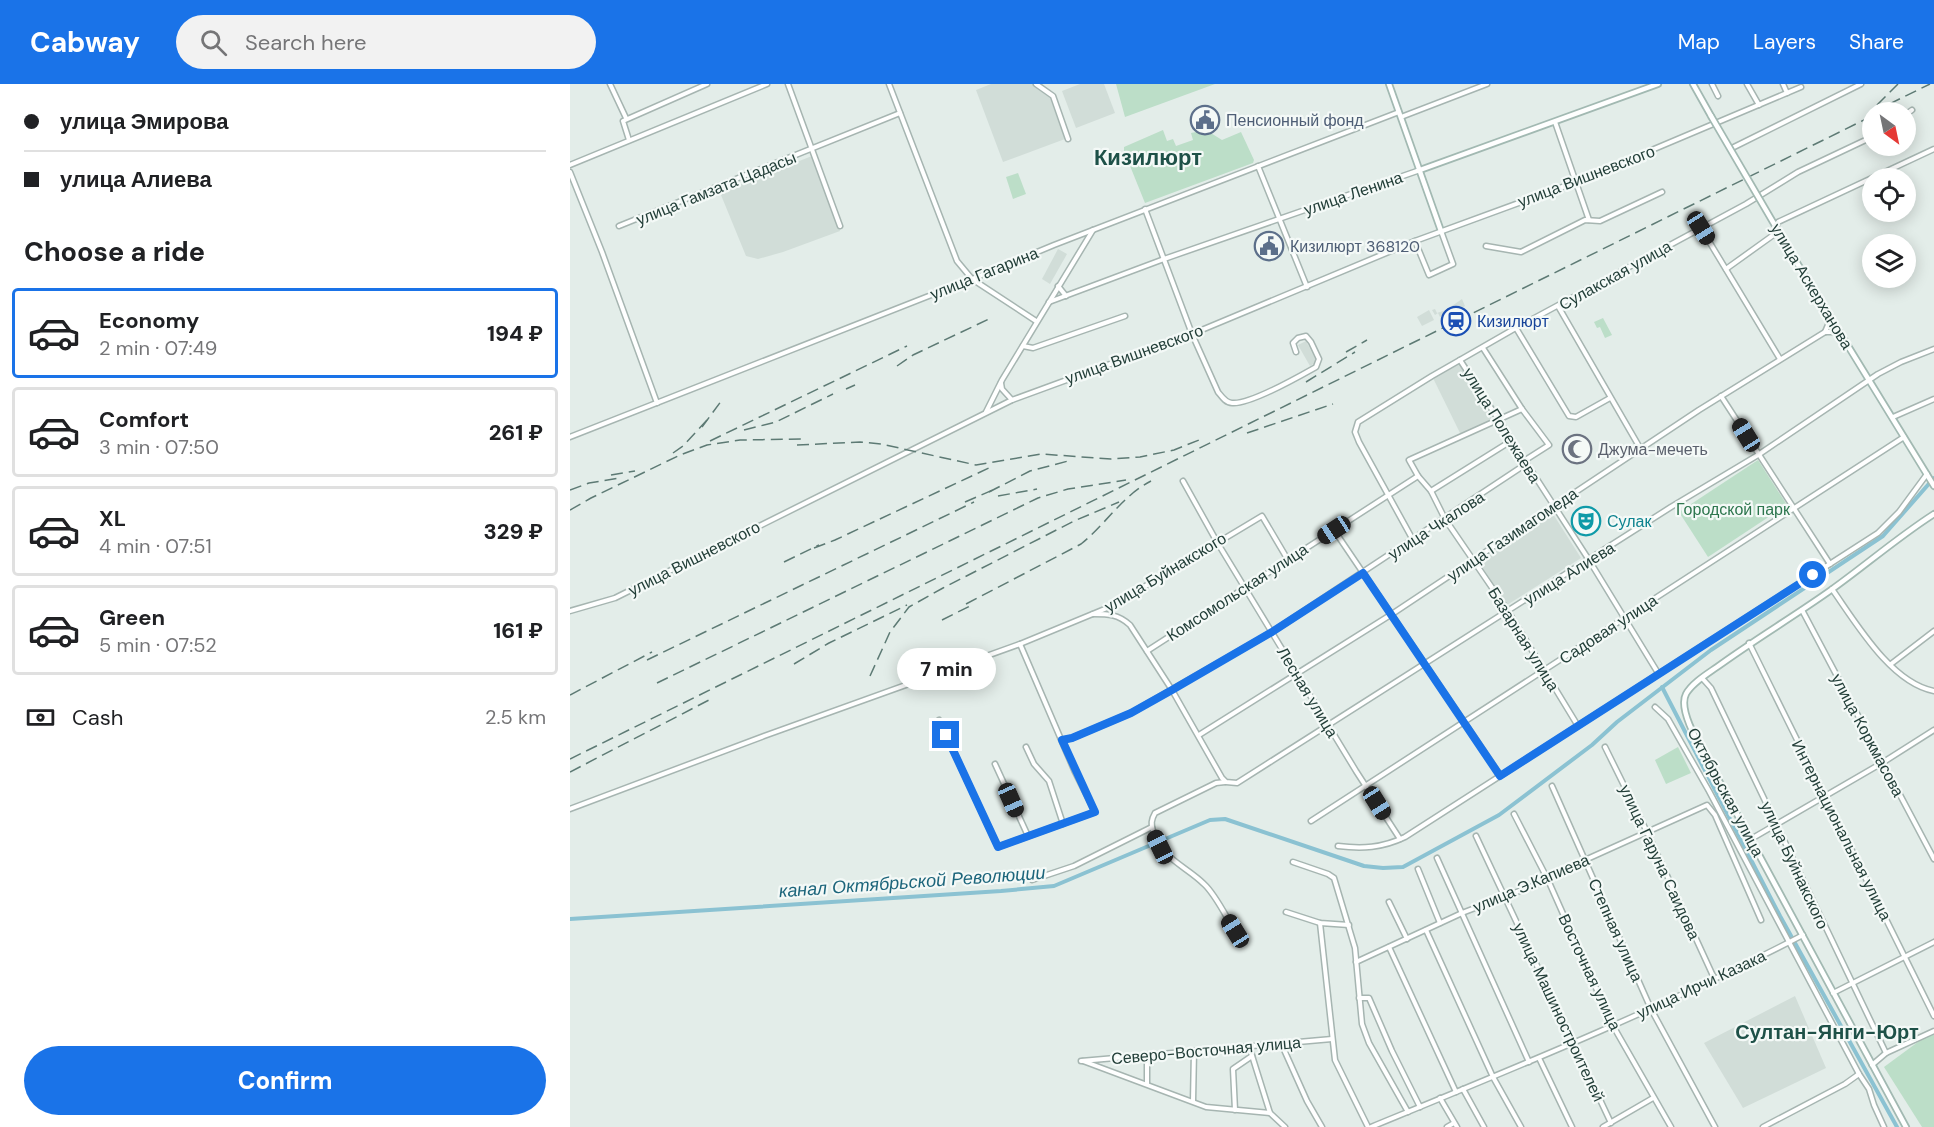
<!DOCTYPE html>
<meta charset="utf-8">
<style>
body{margin:0;font-family:"DM Sans",sans-serif;background:#f2f2f2;color:#202124;height:100vh;display:flex;flex-direction:column;font-size:22px;white-space:nowrap}
*{box-sizing:border-box;margin:0}
p{font-size:20px;color:#757577}
.icon{flex:none;width:33px;height:33px;fill:none;stroke:currentColor;stroke-width:2;stroke-linecap:round;stroke-linejoin:round}
.map{position:relative;flex:1;overflow:hidden}
.panel{display:flex;flex-direction:column;background:#fff;width:570px}
.panel>*{flex:none}
.top-card{display:grid;align-content:center;height:132px;padding:0 24px;background:#fff}
.needle{width:39px;rotate:147deg}
.buttons{position:absolute;left:1292px;top:18px;display:grid;gap:12px}
.buttons a{display:grid;place-items:center;width:54px;height:54px;border-radius:50%;background:#fff;box-shadow:0 3px 15px #0003;font-size:30px}
.end{position:absolute;width:27px;height:27px;margin:-14px;border:8px solid #1a73e8;background:#fff;box-shadow:0 0 0 3px #fff}
.from{border-radius:50%}
.bubble{position:absolute;height:42px;border-radius:21px;background:#fff;box-shadow:0 3px 15px #0003;font-size:20px;font-weight:800;line-height:42px;text-align:center}
.car{position:absolute;width:18px;height:36px;margin:-18px -9px;border-radius:8px;box-shadow:0 0 4px 2px #0007;background:linear-gradient(#222 24%,#8ab4d8 0 40%,#222 0 76%,#8ab4d8 0 86%,#222 0)}
.top-card b{display:flex;align-items:center;gap:21px;height:57px;font-size:22px}
.top-card b+b{border-top:2px solid #e0e0e0}
.top-card i{width:15px;height:15px;background:#202124}
ul{padding:0;list-style:none}
li{display:flex;align-items:center;gap:18px;height:90px;margin:0 12px 9px;padding:0 12px;border:3px solid #e0e0e0;border-radius:6px}
li div{flex:1}
li b{display:block;font-size:22px}
li em{font-style:normal;font-weight:800}
li.current{border-color:#1a73e8}
li>.icon{width:54px;height:54px;stroke-width:1.5}
h2{padding:0 24px;font-size:27px;line-height:72px}
.pay{display:flex;align-items:center;gap:15px;height:66px;padding:0 24px;font-size:22px}
.pay p{margin-inline-start:auto}
.primary-button{display:flex;gap:12px;margin-top:auto;padding:12px 24px}
.primary-button a{flex:1;height:69px;border-radius:36px;background:#1a73e8;color:#fff;font-size:24px;font-weight:800;line-height:69px;text-align:center}
header{display:flex;align-items:center;gap:36px;box-sizing:border-box;height:84px;padding:0 30px;background:#1a73e8;color:#fff}
header strong{font-size:28px}
nav{display:flex;gap:33px;margin-inline-start:auto;font-size:21px}
.search{width:420px;height:54px;background:#f2f2f2;display:flex;align-items:center;gap:15px;box-sizing:border-box;padding:0 21px;border-radius:33px;color:#757577;font-size:22px}
main{display:flex;flex:1;min-height:0}
.map>svg:first-child{display:block}
.built{fill:#d1ddd8}
.green{fill:#bcdec8}
.lines{fill:none;stroke-linecap:round;stroke-linejoin:round}
.canal{stroke:#8bc2d2;stroke-width:4}
.street-casing{stroke:#a6b5b1;stroke-width:7}
.secondary-casing{stroke:#a2b9b2;stroke-width:8}
.street{stroke:#fff;stroke-width:4}
.secondary{stroke:#fff;stroke-width:4.5}
.rail{stroke:#5d7a74;stroke-width:1.5;stroke-dasharray:12 6;stroke-linecap:butt}
.secondary-bridge-casing{stroke:#a2b9b2;stroke-width:8;stroke-linecap:butt}
.secondary-bridge{stroke:#fff;stroke-width:4.5}
.route{stroke:#1a73e8;stroke-width:8}
.labels{text-anchor:middle;stroke-width:4.5;stroke-linejoin:round;paint-order:stroke}
.service-label{font-size:16px;fill:#4e5e75;stroke:#f4f9f7;text-anchor:start}
.street-label{font-size:16px;fill:#233f39;stroke:#f4f9f7}
.transit-label{font-size:16px;fill:#164399;stroke:#f4f9f7;text-anchor:start}
.worship-label{font-size:16px;fill:#5b616d;stroke:#f4f9f7;text-anchor:start}
.park-label{font-size:16px;fill:#2d764e;stroke:#f4f9f7}
.culture-label{font-size:16px;fill:#0d838f;stroke:#f4f9f7;text-anchor:start}
.water-label{font-size:18px;font-style:italic;fill:#1c657b;stroke:#f4f9f7}
.quarter-label{font-size:20px;font-weight:bold;fill:#1e5148;stroke:#f4f9f7}
.district-label{font-size:22px;font-weight:bold;fill:#1e5148;stroke:#f4f9f7}
</style>
<header>
<strong>Cabway</strong>
<div class="search"><svg class="icon" aria-label="search" viewBox="0 0 24 24"><circle cx="10" cy="10" r="6"/><path d="M15 15l6 6"/></svg>Search here</div>
<nav><a>Map</a><a>Layers</a><a>Share</a></nav>
</header>
<main>
<section class="panel">
<div class="top-card">
<b><i class="from"></i>улица Эмирова</b>
<b><i></i>улица Алиева</b>
</div>
<h2>Choose a ride</h2>
<ul>
<li class="current"><svg class="icon" aria-label="car" viewBox="0 0 24 24"><path d="M5 17H2v-5l4-1 3-4h7l3 4 3 1v5h-3M9 17h6M6 11h13"/><circle cx="7" cy="17" r="2"/><circle cx="17" cy="17" r="2"/></svg><div><b>Economy</b><p>2 min · 07:49</p></div><em>194 ₽</em></li>
<li><svg class="icon" aria-label="car" viewBox="0 0 24 24"><path d="M5 17H2v-5l4-1 3-4h7l3 4 3 1v5h-3M9 17h6M6 11h13"/><circle cx="7" cy="17" r="2"/><circle cx="17" cy="17" r="2"/></svg><div><b>Comfort</b><p>3 min · 07:50</p></div><em>261 ₽</em></li>
<li><svg class="icon" aria-label="car" viewBox="0 0 24 24"><path d="M5 17H2v-5l4-1 3-4h7l3 4 3 1v5h-3M9 17h6M6 11h13"/><circle cx="7" cy="17" r="2"/><circle cx="17" cy="17" r="2"/></svg><div><b>XL</b><p>4 min · 07:51</p></div><em>329 ₽</em></li>
<li><svg class="icon" aria-label="car" viewBox="0 0 24 24"><path d="M5 17H2v-5l4-1 3-4h7l3 4 3 1v5h-3M9 17h6M6 11h13"/><circle cx="7" cy="17" r="2"/><circle cx="17" cy="17" r="2"/></svg><div><b>Green</b><p>5 min · 07:52</p></div><em>161 ₽</em></li>
</ul>
<div class="pay"><svg class="icon" aria-label="cash" viewBox="0 0 24 24"><path d="M3 7h18v10H3z"/><circle cx="12" cy="12" r="2"/></svg>Cash<p>2.5 km</p></div>
<div class="primary-button"><a>Confirm</a></div>
</section>
<div class="map">
<svg width="1364" height="1043" viewBox="0 0 1364 1043">
<rect width="100%" height="100%" fill="#e3ede9"/>
<!-- built -->
<g class="built">
<path d="M 421,0 L 463,0 L 480,14 L 495,55 L 433,78 L 406,6 Z"/>
<path d="M 510,0 L 534,0 L 545,29 L 506,44 L 492,7 Z"/>
<path d="M 242,72 L 270,147 L 213,168 L 188,175 L 176,172 L 151,111 L 164,103 Z"/>
<path d="M 488,165 L 497,170 L 480,200 L 472,195 Z"/>
<path d="M 892,215 L 895,222 L 892,224 L 890,222 L 870,233 L 868,229 L 865,231 L 862,226 L 865,225 L 867,229 L 876,226 Z"/>
<path d="M 859,226 L 864,236 L 852,242 L 847,233 Z"/>
<path d="M 736,257 L 747,278 L 740,282 L 728,261 Z"/>
<path d="M 890,278 L 923,337 L 891,351 L 863,294 Z"/>
<path d="M 983,430 L 1011,474 L 937,521 L 909,478 Z"/>
<path d="M 1225,912 L 1256,984 L 1173,1024 L 1134,959 Z"/>
</g>
<!-- green -->
<g class="green">
<path d="M 546,0 L 645,0 L 555,33 Z"/>
<path d="M 593,46 L 597,57 L 603,55 L 606,62 L 623,56 L 621,49 L 636,46 L 652,56 L 671,48 L 684,76 L 683,79 L 575,119 L 554,67 L 554,63 Z"/>
<path d="M 448,89 L 456,110 L 443,115 L 436,93 Z"/>
<path d="M 1033,234 L 1042,251 L 1035,254 L 1030,243 L 1027,244 L 1024,238 Z"/>
<path d="M 1188,376 L 1217,421 L 1138,473 L 1109,428 Z"/>
<path d="M 1108,663 L 1121,689 L 1096,700 L 1085,676 Z"/>
<path d="M 1364,950 L 1364,1043 L 1352,1043 L 1314,983 L 1352,955 Z"/>
</g>
<g class="lines">
<!-- canal -->
<g class="canal">
<path d="M 1092,603 L 1210,832 L 1327,1043"/>
<path d="M 0,835 L 431,807 L 484,802 L 640,736 L 655,735 L 794,782 L 813,784 L 833,783 L 929,731 L 1022,661 L 1047,638 L 1141,566 L 1313,452 L 1364,394"/>
</g>
<!-- street casing -->
<g class="street-casing">
<g id="street">
<path d="M 40,0 L 56,34"/>
<path d="M 218,0 L 270,142"/>
<path d="M 319,0 L 387,177 L 402,195 L 466,237"/>
<path d="M 466,0 L 483,12 L 498,55"/>
<path d="M 1142,0 L 1148,12"/>
<path d="M 1177,0 L 1189,21"/>
<path d="M 1213,0 L 1217,9"/>
<path d="M 1335,31 L 1342,26"/>
<path d="M 831,33 L 917,0"/>
<path d="M 985,38 L 1019,136"/>
<path d="M 59,56 L 53,37 L 137,0"/>
<path d="M 1164,63 L 1291,0"/>
<path d="M 0,81 L 197,0"/>
<path d="M 688,82 L 737,203"/>
<path d="M 0,88 L 32,168 L 87,319"/>
<path d="M 575,125 L 622,250 L 648,308 C 652,313 656,319 662,319 C 680,321 730,292 746,283 L 749,275 L 741,258 L 736,252 L 728,254 L 723,259 L 726,268"/>
<path d="M 49,142 L 330,29"/>
<path d="M 1131,144 L 1210,275"/>
<path d="M 845,157 L 859,191 L 883,180 L 871,147"/>
<path d="M 916,162 L 951,168 L 1015,136 L 1030,137 L 1092,108"/>
<path d="M 1156,185 L 1202,152 L 1208,138 L 1364,65"/>
<path d="M 488,202 L 496,212"/>
<path d="M 479,218 L 594,175 L 850,86"/>
<path d="M 988,222 L 1070,364"/>
<path d="M 946,244 L 999,332 L 1006,333 L 1040,314"/>
<path d="M 1255,248 L 1261,234"/>
<path d="M 453,262 L 463,264 L 555,232"/>
<path d="M 890,276 L 1019,476 L 1088,589"/>
<path d="M 431,299 L 432,305 L 442,316"/>
<path d="M 1151,312 L 1260,480"/>
<path d="M 416,328 L 432,296 L 523,146"/>
<path d="M 1323,333 L 1364,315"/>
<path d="M 0,353 L 402,195 L 484,161 L 829,28"/>
<path d="M 941,357 L 861,407 L 848,392 L 839,376 L 952,325"/>
<path d="M 613,397 L 647,458 L 786,687 L 830,755"/>
<path d="M 861,407 L 875,435 L 938,527 L 1008,642"/>
<path d="M 764,446 L 930,691"/>
<path d="M 843,456 L 789,358 L 785,348 L 788,338 L 862,292 L 944,245 L 1176,120 L 1228,88 L 1302,53"/>
<path d="M 1262,505 C 1286,539 1321,599 1364,607"/>
<path d="M 1232,526 L 1364,775"/>
<path d="M 0,527 L 45,514 L 442,316 L 622,250 L 845,157 L 1006,98 L 1231,3"/>
<path d="M 523,530 C 538,530 548,530 560,541 L 602,606 L 652,694 L 656,698 L 667,699 L 1101,423 L 1188,371 L 1308,290 L 1331,278 L 1364,265"/>
<path d="M 1179,559 L 1364,932"/>
<path d="M 577,567 L 848,392"/>
<path d="M 1321,580 L 1364,547"/>
<path d="M 1132,594 L 1141,604 L 1316,969"/>
<path d="M 1085,623 L 1098,635 L 1139,707 L 1289,990 L 1299,1005 L 1304,1021 L 1314,1043"/>
<path d="M 369,636 L 428,763 L 525,728 L 505,688 L 450,560"/>
<path d="M 629,651 L 822,530 L 1129,326 L 1255,248 L 1270,248"/>
<path d="M 492,656 L 502,654 L 561,629 L 702,548 L 956,380 L 957,375 L 979,361 L 952,325 L 913,264"/>
<path d="M 456,663 L 464,680 L 479,697 L 493,740"/>
<path d="M 1035,663 L 1077,748 L 1144,894"/>
<path d="M 425,680 L 458,752"/>
<path d="M 655,698 L 646,699 L 585,729 C 581,736 581,740 583,747 C 590,774 616,782 634,800 C 646,811 656,833 665,847"/>
<path d="M 982,702 L 1081,925 L 1145,1043"/>
<path d="M 0,725 L 194,652 L 450,560 L 542,522 L 692,432 L 718,476"/>
<path d="M 944,730 L 978,796 L 1042,940 L 1101,1043"/>
<path d="M 741,737 L 1334,353"/>
<path d="M 906,752 L 1041,1039"/>
<path d="M 1181,755 L 1312,679 L 1364,646"/>
<path d="M 768,762 C 792,765 812,764 835,753 L 1308,449 L 1329,428 L 1357,390"/>
<path d="M 867,774 L 959,978"/>
<path d="M 723,778 L 758,790 L 764,794 L 785,864 L 792,940 L 799,959 L 838,1028"/>
<path d="M 848,785 L 870,839"/>
<path d="M 462,796 L 504,782 L 582,743"/>
<path d="M 819,818 L 837,855"/>
<path d="M 716,828 L 750,839 L 779,841"/>
<path d="M 750,839 L 765,976 L 798,1043"/>
<path d="M 856,846 L 923,993 L 951,1043"/>
<path d="M 819,863 L 886,1008"/>
<path d="M 786,878 L 892,829 L 978,796 L 1015,776 L 1137,721 L 1145,731 L 1191,836"/>
<path d="M 1263,909 L 1364,858"/>
<path d="M 789,914 L 799,914 L 822,967 L 850,1023"/>
<path d="M 711,959 L 737,1017 L 752,1043"/>
<path d="M 679,962 L 700,1029"/>
<path d="M 577,971 L 577,1000"/>
<path d="M 969,974 L 1002,1043"/>
<path d="M 511,977 L 762,955"/>
<path d="M 513,977 L 636,1023 L 700,1029 L 715,1043"/>
<path d="M 1302,981 L 1316,969 L 1364,947"/>
<path d="M 893,1005 L 914,1043"/>
<path d="M 870,1014 L 887,1043"/>
<path d="M 623,1017 L 624,967"/>
<path d="M 665,1026 L 663,985 L 682,972"/>
<path d="M 801,1043 C 947,983 1093,924 1233,851"/>
<path d="M 877,1043 L 884,1039"/>
<path d="M 1033,1043 L 1083,1014"/>
<path d="M 1193,1043 L 1275,1000 L 1289,990"/>
</g>
</g>
<!-- secondary casing -->
<g class="secondary-casing">
<g id="secondary">
<path d="M 819,0 L 871,147"/>
<path d="M 1123,0 L 1141,32"/>
<path d="M 850,86 L 1088,0"/>
<path d="M 1221,169 L 1364,402"/>
<path d="M 1336,1043 L 1141,682 C 1133,667 1107,627 1116,610 C 1122,599 1137,590 1147,583 C 1184,556 1223,533 1261,506 C 1296,481 1328,453 1364,430"/>
</g>
</g>
<!-- street -->
<use href="#street" class="street"/>
<!-- secondary -->
<use href="#secondary" class="secondary"/>
<!-- rail -->
<g class="rail">
<path d="M 1307,21 L 1328,0"/>
<path d="M 1303,28 L 1360,0"/>
<path d="M 776,268 L 797,256"/>
<path d="M 327,282 L 343,271 L 421,234"/>
<path d="M 736,298 L 785,268"/>
<path d="M 276,305 L 285,301"/>
<path d="M 132,343 L 152,316"/>
<path d="M 174,346 L 206,338 L 263,310"/>
<path d="M 677,349 L 763,320"/>
<path d="M 140,357 L 337,262"/>
<path d="M 227,361 L 290,358 L 311,360 L 406,381 L 471,370 L 541,375 L 570,373 L 604,366 L 634,354"/>
<path d="M 103,369 L 113,362 L 137,336"/>
<path d="M 41,391 L 65,387"/>
<path d="M 0,406 L 19,399 L 50,394"/>
<path d="M 419,408 L 460,387 L 502,376"/>
<path d="M 428,412 L 467,405"/>
<path d="M 395,418 L 425,405"/>
<path d="M 0,426 L 21,414 L 110,371 L 137,361 L 170,356 L 236,355"/>
<path d="M 244,464 L 265,456 L 421,383"/>
<path d="M 214,478 L 249,461"/>
<path d="M 396,520 L 511,460 C 536,440 552,412 581,397"/>
<path d="M 372,536 L 404,520"/>
<path d="M 77,576 L 404,418"/>
<path d="M 224,580 L 259,559 L 337,521"/>
<path d="M 300,592 L 320,548 L 339,523 L 373,504 L 504,437 L 549,418"/>
<path d="M 87,599 L 468,414 L 498,405 L 556,396"/>
<path d="M 0,611 L 82,568"/>
<path d="M 0,675 L 1302,32"/>
<path d="M 0,688 L 139,616"/>
</g>
<!-- secondary-bridge casing -->
<g class="secondary-bridge-casing">
<path id="secondary-bridge" d="M 1141,32 L 1221,169"/>
</g>
<!-- secondary-bridge -->
<use href="#secondary-bridge" class="secondary-bridge"/>
</g>
<g class="lines">
<!-- route -->
<path class="route" d="M 376,651 L 428,763 L 525,728 L 492,656 L 502,654 L 561,629 L 602,606 L 702,548 L 793,489 L 930,692 L 1243,491"/>
</g>
<!-- icons -->
<defs>
<g id="civic-ring" transform="scale(1.5)"><circle r="9.5" fill="#f4f9f7" stroke="#5c6f8a" stroke-width="1.5"/><path d="M-.6-6.5H3V-4.5H.6V-3L4-1V1h2V6H-6V1h2V-1L-.6-3ZM-1.2 2.5V6h2.4V2.5Z" fill="#5c6f8a"/></g>
<g id="station-ring" transform="scale(1.5)"><circle r="9.5" fill="#f4f9f7" stroke="#1a4fb4" stroke-width="1.5"/><path d="M-3-6H3Q5-6 5-4V2Q5 4 3 4L4.5 6H3L1.5 4h-3L-3 6H-4.5L-3 4Q-5 4-5 2V-4Q-5-6-3-6ZM-3.5-4v3h7v-3ZM-3.5 1v1.5H-2V1ZM2 1v1.5H3.5V1Z" fill="#1a4fb4"/></g>
<g id="mosque-ring" transform="scale(1.5)"><circle r="9.5" fill="#f4f9f7" stroke="#6b7280" stroke-width="1.5"/><path d="M3.5-4.9A6 6 0 1 0 3.5 4.9A5 5 0 1 1 3.5-4.9Z" fill="#6b7280"/></g>
<g id="theatre-ring" transform="scale(1.5)"><circle r="9.5" fill="#f4f9f7" stroke="#0f9aa8" stroke-width="1.5"/><path d="M-5-5.5Q0-4 5-5.5V0Q5 5 0 6Q-5 5-5 0ZM-3.3-2.5H-1v1.5H-3.3ZM1-2.5H3.3v1.5H1ZM-2.8 1Q0 5.5 2.8 1Z" fill="#0f9aa8"/></g>
</defs>
<g fill-rule="evenodd">
<use href="#civic-ring" x="635" y="36"/>
<use href="#civic-ring" x="699" y="162"/>
<use href="#station-ring" x="886" y="237"/>
<use href="#mosque-ring" x="1007" y="365"/>
<use href="#theatre-ring" x="1016" y="437"/>
</g>
<g class="labels">
<!-- service labels -->
<g class="service-label">
<text x="656" y="42">Пенсионный фонд</text>
<text x="720" y="168">Кизилюрт 368120</text>
</g>
<!-- street labels -->
<g class="street-label">
<text transform="translate(1016 92) rotate(-21)" y="6">улица Вишневского</text>
<text transform="translate(146 104) rotate(-22)" y="6">улица Гамзата Цадасы</text>
<text transform="translate(783 109) rotate(-19)" y="6">улица Ленина</text>
<text transform="translate(414 189) rotate(-22)" y="6">улица Гагарина</text>
<text transform="translate(1045 191) rotate(-29)" y="6">Сулакская улица</text>
<text transform="translate(1242 202) rotate(59)" y="6">улица Аскерханова</text>
<text transform="translate(564 270) rotate(-20)" y="6">улица Вишневского</text>
<text transform="translate(932 341) rotate(58)" y="6">улица Полежаева</text>
<text transform="translate(866 441) rotate(-33)" y="6">улица Чкалова</text>
<text transform="translate(942 450) rotate(-34)" y="6">улица Газимагомеда</text>
<text transform="translate(124 474) rotate(-27)" y="6">улица Вишневского</text>
<text transform="translate(595 488) rotate(-31)" y="6">улица Буйнакского</text>
<text transform="translate(999 489) rotate(-32)" y="6">улица Алиева</text>
<text transform="translate(667 508) rotate(-33)" y="6">Комсомольская улица</text>
<text transform="translate(1038 545) rotate(-33)" y="6">Садовая улица</text>
<text transform="translate(954 555) rotate(58)" y="6">Базарная улица</text>
<text transform="translate(738 608) rotate(59)" y="6">Лесная улица</text>
<text transform="translate(1298 651) rotate(62)" y="6">улица Коркмасова</text>
<text transform="translate(1156 708) rotate(62)" y="6">Октябрьская улица</text>
<text transform="translate(1272 746) rotate(63)" y="6">Интернациональная улица</text>
<text transform="translate(1090 778) rotate(65)" y="6">улица Гаруна Саидова</text>
<text transform="translate(1225 781) rotate(65)" y="6">улица Буйнакского</text>
<text transform="translate(961 799) rotate(-23)" y="6">улица Э.Капиева</text>
<text transform="translate(1046 846) rotate(66)" y="6">Степная улица</text>
<text transform="translate(1020 888) rotate(65)" y="6">Восточная улица</text>
<text transform="translate(1131 900) rotate(-25)" y="6">улица Ирчи Казака</text>
<text transform="translate(989 928) rotate(65)" y="6">улица Машиностроителей</text>
<text transform="translate(636 966) rotate(-5)" y="6">Северо-Восточная улица</text>
</g>
<!-- transit labels -->
<g class="transit-label">
<text x="907" y="243">Кизилюрт</text>
</g>
<!-- worship labels -->
<g class="worship-label">
<text x="1028" y="371">Джума-мечеть</text>
</g>
<!-- park labels -->
<g class="park-label">
<text x="1163" y="431">Городской парк</text>
</g>
<!-- culture labels -->
<g class="culture-label">
<text x="1037" y="443">Сулак</text>
</g>
<!-- water labels -->
<g class="water-label">
<text transform="translate(342 798) rotate(-4)" y="6">канал Октябрьской Революции</text>
</g>
<!-- quarter labels -->
<g class="quarter-label">
<text x="1257" y="955">Султан-Янги-Юрт</text>
</g>
<!-- district labels -->
<g class="district-label">
<text x="578" y="81">Кизилюрт</text>
</g>
</g>
</svg>
<div class="buttons">
<a><svg class="needle" viewBox="-14 -14 28 28"><path d="M0-13l5 13h-10z" fill="#e53935"/><path d="M0 13l5-13h-10z" fill="#757577"/></svg></a>
<a><svg class="icon" aria-label="locate" viewBox="0 0 24 24"><circle cx="12" cy="12" r="6"/><path d="M12 2v4M12 18v4M2 12h4M18 12h4"/></svg></a>
<a><svg class="icon" aria-label="layers" viewBox="0 0 24 24"><path d="M12 4l9 5-9 5-9-5zM3 14l9 5 9-5"/></svg></a>
</div>
<i class="end from" style="left:1243px;top:491px"></i>
<i class="end" style="left:376px;top:651px"></i>
<div class="bubble" style="left:327px;top:564px;width:99px">7 min</div>
<i class="car" style="left:1131px;top:144px;rotate:148deg"></i>
<i class="car" style="left:1176px;top:351px;rotate:328deg"></i>
<i class="car" style="left:764px;top:446px;rotate:237deg"></i>
<i class="car" style="left:441px;top:716px;rotate:156deg"></i>
<i class="car" style="left:807px;top:719px;rotate:148deg"></i>
<i class="car" style="left:590px;top:763px;rotate:334deg"></i>
<i class="car" style="left:665px;top:847px;rotate:328deg"></i>
</div>
</main>
